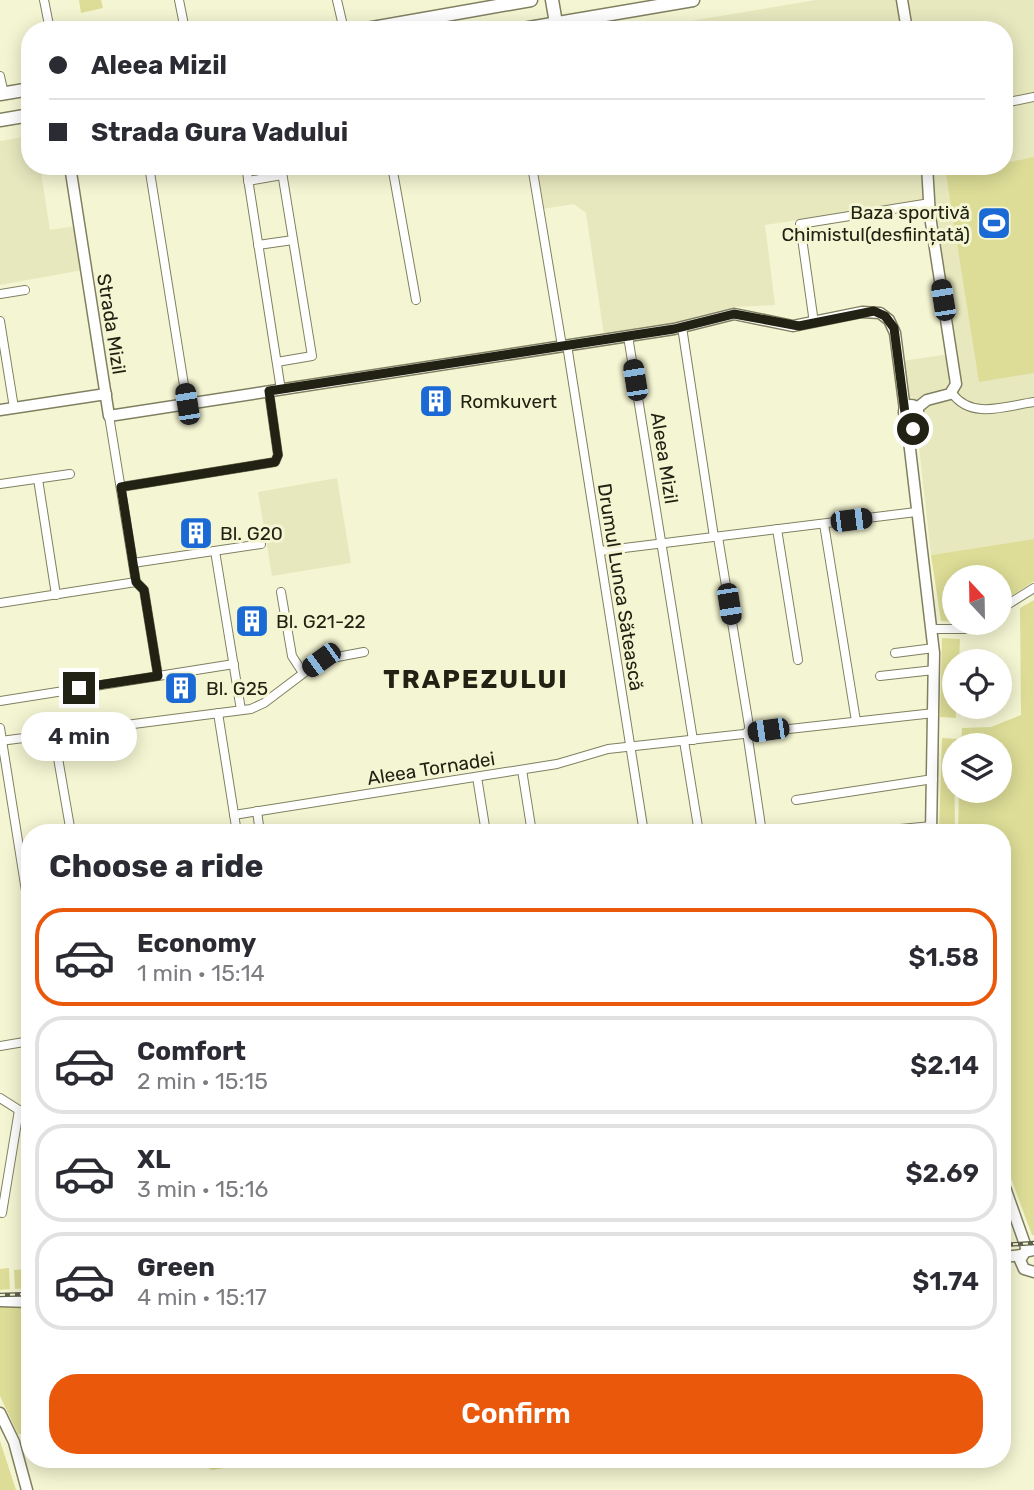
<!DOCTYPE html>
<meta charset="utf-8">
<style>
body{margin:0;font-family:Rubik,sans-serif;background:#f2f2f3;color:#2b2b33;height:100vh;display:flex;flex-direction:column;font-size:26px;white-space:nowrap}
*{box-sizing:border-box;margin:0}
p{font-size:23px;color:#7c7c81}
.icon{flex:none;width:38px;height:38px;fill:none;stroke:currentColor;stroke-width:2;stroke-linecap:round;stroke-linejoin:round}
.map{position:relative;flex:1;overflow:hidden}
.details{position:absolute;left:21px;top:824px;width:990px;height:644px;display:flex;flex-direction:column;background:#fff;border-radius:28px;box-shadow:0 4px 18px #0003}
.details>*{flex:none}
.hud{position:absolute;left:21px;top:21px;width:992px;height:154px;border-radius:28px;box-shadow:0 4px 18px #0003;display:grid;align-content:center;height:154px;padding:0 28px;background:#fff}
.needle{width:46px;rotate:338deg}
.controls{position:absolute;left:942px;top:565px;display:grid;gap:14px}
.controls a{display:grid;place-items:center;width:70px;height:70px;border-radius:50%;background:#fff;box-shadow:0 4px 18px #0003;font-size:35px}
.end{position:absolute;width:32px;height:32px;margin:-16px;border:9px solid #212114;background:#fff;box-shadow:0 0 0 4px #fff}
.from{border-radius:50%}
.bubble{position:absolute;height:49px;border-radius:24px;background:#fff;box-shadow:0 4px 18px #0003;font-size:23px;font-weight:600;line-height:49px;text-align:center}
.car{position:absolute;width:21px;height:42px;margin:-21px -10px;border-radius:9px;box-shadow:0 0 5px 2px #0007;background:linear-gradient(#222 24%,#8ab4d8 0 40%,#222 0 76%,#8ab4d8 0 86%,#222 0)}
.hud b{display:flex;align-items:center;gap:24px;height:66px;font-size:26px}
.hud b+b{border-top:2px solid #e1e1e2}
.hud i{width:18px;height:18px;background:#2b2b33}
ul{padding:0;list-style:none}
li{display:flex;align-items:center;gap:21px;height:98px;margin:0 14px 10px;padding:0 14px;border:4px solid #e1e1e2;border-radius:28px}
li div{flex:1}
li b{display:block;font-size:26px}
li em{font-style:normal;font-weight:600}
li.active{border-color:#ea580c}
li>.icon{width:63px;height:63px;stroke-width:1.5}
h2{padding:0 28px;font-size:32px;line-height:84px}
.action{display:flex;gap:14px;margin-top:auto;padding:14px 28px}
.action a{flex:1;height:80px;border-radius:28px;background:#ea580c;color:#fff;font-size:28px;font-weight:600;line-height:80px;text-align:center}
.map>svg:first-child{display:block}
.built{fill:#e8e8bf}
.green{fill:#dddd97}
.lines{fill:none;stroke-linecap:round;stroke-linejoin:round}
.street-casing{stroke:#808061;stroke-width:10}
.secondary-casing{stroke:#808061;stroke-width:13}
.primary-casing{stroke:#808061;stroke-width:15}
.street{stroke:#fff;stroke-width:8}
.secondary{stroke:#fff;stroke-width:10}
.primary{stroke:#fff;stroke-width:12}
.rail-casing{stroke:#5f5f4c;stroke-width:4.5}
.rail{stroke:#f4f5d2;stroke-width:2;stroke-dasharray:5;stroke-linecap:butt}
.route{stroke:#212114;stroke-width:9}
.labels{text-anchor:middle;stroke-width:6;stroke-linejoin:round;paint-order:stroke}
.poi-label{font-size:19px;fill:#212114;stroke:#f4f5d2;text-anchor:start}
.street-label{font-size:19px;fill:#212114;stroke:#f4f5d2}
.district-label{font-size:26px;font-weight:bold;letter-spacing:2px;fill:#212114;stroke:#f4f5d2}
</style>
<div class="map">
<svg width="1034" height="1490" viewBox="0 0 1034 1490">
<rect width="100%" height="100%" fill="#f4f5d2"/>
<!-- built -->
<g class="built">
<path d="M 816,0 L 1034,0 L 1034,539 L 931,555 L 916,419 L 920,411 L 913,397 L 906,398 L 902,361 L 957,353 L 935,218 L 936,199 L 765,225 L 775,305 L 733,307 L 697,316 L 688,321 L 604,335 L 586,213 L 574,204 L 535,210 L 528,166 L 1004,166 L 1004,30 L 637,30 Z"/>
<path d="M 30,136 L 30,166 L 40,166 L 50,230 L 76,226 L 83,270 L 0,285 L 0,141 Z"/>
<path d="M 337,478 L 351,563 L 272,576 L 258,492 Z"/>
</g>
<!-- green -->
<g class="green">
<path d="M 79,0 L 101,0 L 103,8 L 81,13 Z"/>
<path d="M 1034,157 L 1034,373 L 979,382 L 946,174 L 1004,166 L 1005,163 Z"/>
<path d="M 1034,539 L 1034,581 L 999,605 L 999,578 L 954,578 L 954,623 L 966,623 L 941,621 L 931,555 Z"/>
<path d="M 1034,600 L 1034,1235 L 1032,1235 L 1003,1157 L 1003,833 L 958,833 L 959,791 L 999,791 L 999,746 L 961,745 L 962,728 L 991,727 L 1021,715 L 1020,608 Z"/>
<path d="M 942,638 L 960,639 L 959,661 L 954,662 L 956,718 L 940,717 Z"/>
<path d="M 942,738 L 958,739 L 958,745 L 954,746 L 955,833 L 939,833 Z"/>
<path d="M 9,1268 L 10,1289 L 0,1290 L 0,1269 Z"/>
<path d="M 30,1269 L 30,1288 L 15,1289 L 14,1270 Z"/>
<path d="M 0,1305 L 23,1307 L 26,1315 L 30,1434 L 18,1434 L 0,1396 Z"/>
<path d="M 0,1441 L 16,1490 L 0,1490 Z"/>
<path d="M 194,1460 L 241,1460 L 242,1465 L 212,1470 Z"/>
</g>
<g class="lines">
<!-- street casing -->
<g class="street-casing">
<g id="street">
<path d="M 44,0 L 50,30"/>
<path d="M 179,0 L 185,30"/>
<path d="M 337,0 L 344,30"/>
<path d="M 0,76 L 4,94"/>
<path d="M 1004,103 L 1034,97"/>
<path d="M 149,166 L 187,404"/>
<path d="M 246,166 L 281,390"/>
<path d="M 392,166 L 416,300"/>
<path d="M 532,166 L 562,346"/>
<path d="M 248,181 L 282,175"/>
<path d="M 258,245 L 293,240"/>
<path d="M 0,294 L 25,290"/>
<path d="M 0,321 L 14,408"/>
<path d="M 814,323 L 800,224 L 930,203"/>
<path d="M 682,327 L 714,537"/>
<path d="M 628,336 L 693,740"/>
<path d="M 567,345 L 644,833"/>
<path d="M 277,362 L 312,356 L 281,166"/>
<path d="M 952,393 C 971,420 1006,406 1034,402"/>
<path d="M 109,416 L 136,582 L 144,590 L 158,676"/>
<path d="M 38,479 L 56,595"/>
<path d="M 0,484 L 70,474"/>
<path d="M 121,487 L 275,462 L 278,455 L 269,392"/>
<path d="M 824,524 L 856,721"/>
<path d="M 777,529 L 798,660"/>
<path d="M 718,537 L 750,732"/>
<path d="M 215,551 L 241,710"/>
<path d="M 600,551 L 916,512"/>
<path d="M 133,563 L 261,544"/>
<path d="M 281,592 L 292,656 L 303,673"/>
<path d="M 0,603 L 136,582"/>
<path d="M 999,610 L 1034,588"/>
<path d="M 931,629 L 964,629 L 981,623"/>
<path d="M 895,653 L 934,648"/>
<path d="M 880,676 L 934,670"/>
<path d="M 0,701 L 234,664"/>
<path d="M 218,713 L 237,833"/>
<path d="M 0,728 L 30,916"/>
<path d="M 747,732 L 762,833"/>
<path d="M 54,735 L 71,833"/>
<path d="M 0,741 L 251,709 L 264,703 L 321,660 L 364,652"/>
<path d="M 684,741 L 699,833"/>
<path d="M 522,770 L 532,833"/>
<path d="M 477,777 L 486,833"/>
<path d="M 796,800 L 933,779"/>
<path d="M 257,811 L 260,833"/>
<path d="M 234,815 L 557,764 L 608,749 L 934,713"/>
<path d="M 858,833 L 932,826"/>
<path d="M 0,1046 L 30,1041"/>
<path d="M 0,1098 L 30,1117"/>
<path d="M 2,1213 L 19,1110"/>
</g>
</g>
<!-- secondary casing -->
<g class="secondary-casing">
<g id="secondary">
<path d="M 902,0 L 907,30"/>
<path d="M 70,166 L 109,416 L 674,329 L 734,314 L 793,326 L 862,312 L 880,313 L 889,320 L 895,333 L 905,410"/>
<circle cx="911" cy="412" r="7"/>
<path d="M 917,408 L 927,400 L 950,394 L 956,384 L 930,216 L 927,166"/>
<path d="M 0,410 L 106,394"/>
<path d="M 906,415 L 934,653 L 931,833"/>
<path d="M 1003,1182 L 1027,1250"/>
<path d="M 1033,1250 L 1025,1252 L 1020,1260 L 1024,1269 L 1034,1272"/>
<path d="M 1003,1257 L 1022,1255"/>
<path d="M 0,1301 L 30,1302"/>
<path d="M 0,1413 L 14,1442 L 27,1490"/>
</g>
</g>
<!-- primary casing -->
<g class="primary-casing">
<g id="primary">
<path d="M 552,0 L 556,23"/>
<path d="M 361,30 L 531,0"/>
<path d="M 517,30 L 693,0"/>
<path d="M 0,94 L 30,89"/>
<path d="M 0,120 L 30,115"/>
</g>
</g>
<!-- street -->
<use href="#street" class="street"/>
<!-- secondary -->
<use href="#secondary" class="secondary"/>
<!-- primary -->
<use href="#primary" class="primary"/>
<!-- rail casing -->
<g class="rail-casing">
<g id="rail">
<path d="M 1003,1245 L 1034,1243"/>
<path d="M 0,1295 L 30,1294"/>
</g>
</g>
<!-- rail -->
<use href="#rail" class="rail"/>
</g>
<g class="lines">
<!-- route -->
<path class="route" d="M 79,688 L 158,676 L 144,590 L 136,582 L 121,487 L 275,462 L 278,455 L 269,391 L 674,329 L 734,314 L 799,326 L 874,311 L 885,316 L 894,328 L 905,413 L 909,418 L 915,417 L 913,429"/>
</g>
<!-- icons -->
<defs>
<g id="stadium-square" transform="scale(1.75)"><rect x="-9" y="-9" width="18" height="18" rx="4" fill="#1a69d4" stroke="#f4f5d2"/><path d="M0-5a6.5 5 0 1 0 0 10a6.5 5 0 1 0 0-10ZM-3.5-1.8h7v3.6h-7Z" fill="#fff"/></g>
<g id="building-square" transform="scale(1.75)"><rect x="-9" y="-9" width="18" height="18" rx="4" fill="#1a69d4" stroke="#f4f5d2"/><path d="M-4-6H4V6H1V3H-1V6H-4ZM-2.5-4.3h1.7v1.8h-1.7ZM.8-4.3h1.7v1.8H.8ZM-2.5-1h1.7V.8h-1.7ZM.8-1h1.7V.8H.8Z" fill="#fff"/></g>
</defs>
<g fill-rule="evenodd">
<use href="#stadium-square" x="994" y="223"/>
<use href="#building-square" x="436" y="401"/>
<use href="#building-square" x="196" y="533"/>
<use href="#building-square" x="252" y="621"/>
<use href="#building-square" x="181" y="688"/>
</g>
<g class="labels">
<!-- poi labels -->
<g class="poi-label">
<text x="970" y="219" text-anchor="end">Baza sportivă<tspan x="970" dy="22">Chimistul(desființată)</tspan></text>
<text x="460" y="408">Romkuvert</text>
<text x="220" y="540">Bl. G20</text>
<text x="276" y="628">Bl. G21-22</text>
<text x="206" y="695">Bl. G25</text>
</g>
<!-- street labels -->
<g class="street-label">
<text transform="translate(112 324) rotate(81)" y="7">Strada Mizil</text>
<text transform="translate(665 458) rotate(81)" y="7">Aleea Mizil</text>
<text transform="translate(621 587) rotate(81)" y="7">Drumul Lunca Sătească</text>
<text transform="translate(431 768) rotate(-9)" y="7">Aleea Tornadei</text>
</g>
<!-- district labels -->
<g class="district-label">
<text x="476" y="688">TRAPEZULUI</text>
</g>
</g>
</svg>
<div class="controls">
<a><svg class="needle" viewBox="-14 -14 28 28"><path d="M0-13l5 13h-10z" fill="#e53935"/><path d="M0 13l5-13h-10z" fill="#7c7c81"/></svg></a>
<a><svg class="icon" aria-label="locate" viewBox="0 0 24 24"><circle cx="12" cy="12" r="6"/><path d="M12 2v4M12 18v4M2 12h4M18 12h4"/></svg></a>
<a><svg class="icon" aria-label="layers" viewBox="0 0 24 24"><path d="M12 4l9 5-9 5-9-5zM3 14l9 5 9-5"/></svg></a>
</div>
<i class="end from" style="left:913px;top:429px"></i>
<i class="end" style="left:79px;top:688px"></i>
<div class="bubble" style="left:21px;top:712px;width:116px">4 min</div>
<i class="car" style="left:943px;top:300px;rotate:351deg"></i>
<i class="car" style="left:635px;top:380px;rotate:351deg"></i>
<i class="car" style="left:187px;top:404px;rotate:351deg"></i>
<i class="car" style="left:851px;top:520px;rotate:83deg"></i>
<i class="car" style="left:729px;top:604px;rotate:171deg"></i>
<i class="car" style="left:321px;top:660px;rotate:234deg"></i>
<i class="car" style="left:768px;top:730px;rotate:262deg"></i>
<div class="hud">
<b><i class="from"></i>Aleea Mizil</b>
<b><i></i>Strada Gura Vadului</b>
</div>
<section class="details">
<h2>Choose a ride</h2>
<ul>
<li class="active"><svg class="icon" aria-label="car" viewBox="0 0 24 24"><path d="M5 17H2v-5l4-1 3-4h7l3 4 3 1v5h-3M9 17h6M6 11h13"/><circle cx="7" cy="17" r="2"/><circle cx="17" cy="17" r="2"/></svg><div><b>Economy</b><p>1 min · 15:14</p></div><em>$1.58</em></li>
<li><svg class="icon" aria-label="car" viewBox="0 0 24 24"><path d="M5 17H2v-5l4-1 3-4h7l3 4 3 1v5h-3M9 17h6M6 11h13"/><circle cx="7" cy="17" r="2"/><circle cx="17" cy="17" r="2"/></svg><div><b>Comfort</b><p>2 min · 15:15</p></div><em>$2.14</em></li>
<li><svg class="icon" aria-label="car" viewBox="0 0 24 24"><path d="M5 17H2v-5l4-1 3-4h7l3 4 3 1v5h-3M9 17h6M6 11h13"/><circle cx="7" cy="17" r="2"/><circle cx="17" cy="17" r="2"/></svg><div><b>XL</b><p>3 min · 15:16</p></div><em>$2.69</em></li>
<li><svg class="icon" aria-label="car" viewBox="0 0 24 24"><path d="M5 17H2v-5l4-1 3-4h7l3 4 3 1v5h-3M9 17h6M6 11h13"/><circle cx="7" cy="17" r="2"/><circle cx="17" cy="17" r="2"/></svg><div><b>Green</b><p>4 min · 15:17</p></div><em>$1.74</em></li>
</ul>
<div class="action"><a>Confirm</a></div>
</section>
</div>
